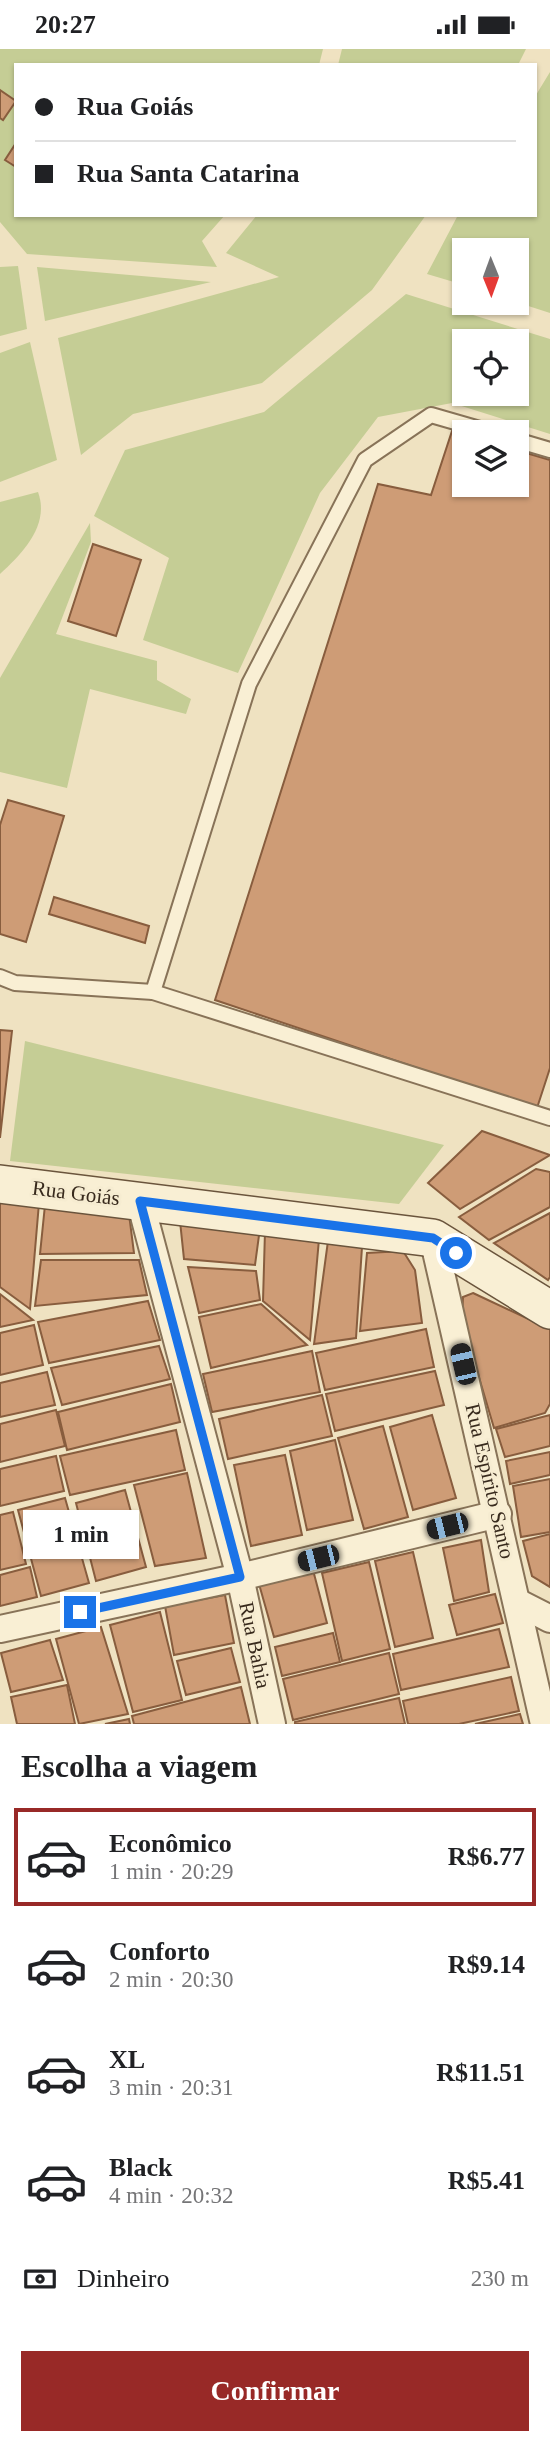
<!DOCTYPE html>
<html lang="pt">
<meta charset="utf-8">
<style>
body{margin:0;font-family:"Times New Roman",serif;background:#f2f2f2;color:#202124;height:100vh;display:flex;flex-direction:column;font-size:26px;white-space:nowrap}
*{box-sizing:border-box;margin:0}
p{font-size:23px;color:#757577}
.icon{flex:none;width:38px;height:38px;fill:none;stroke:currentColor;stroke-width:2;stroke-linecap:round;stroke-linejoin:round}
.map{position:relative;height:1675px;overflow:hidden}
.details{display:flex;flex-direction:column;background:#fff;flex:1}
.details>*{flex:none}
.banner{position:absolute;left:14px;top:14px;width:523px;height:154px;border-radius:0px;box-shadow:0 2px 5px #0004;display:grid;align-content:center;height:154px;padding:0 21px;background:#fff}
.needle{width:46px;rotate:179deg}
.controls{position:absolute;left:452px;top:189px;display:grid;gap:14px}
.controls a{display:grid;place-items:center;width:77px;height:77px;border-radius:0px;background:#fff;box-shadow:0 2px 5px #0004;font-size:35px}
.end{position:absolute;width:32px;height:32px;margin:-16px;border:9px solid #1a73e8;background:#fff;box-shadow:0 0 0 4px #fff}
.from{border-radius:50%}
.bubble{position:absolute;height:49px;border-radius:0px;background:#fff;box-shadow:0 2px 5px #0004;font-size:23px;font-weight:600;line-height:49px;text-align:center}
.car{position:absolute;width:21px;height:42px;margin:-21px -10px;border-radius:9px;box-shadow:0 0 5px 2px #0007;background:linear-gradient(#222 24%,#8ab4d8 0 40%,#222 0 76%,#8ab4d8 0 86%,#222 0)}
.banner b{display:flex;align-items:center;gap:24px;height:66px;font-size:26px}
.banner b+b{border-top:2px solid #e0e0e0}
.banner i{width:18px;height:18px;background:#202124}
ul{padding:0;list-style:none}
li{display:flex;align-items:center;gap:21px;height:98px;margin:0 14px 10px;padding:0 7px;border:4px solid transparent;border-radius:0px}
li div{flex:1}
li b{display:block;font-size:26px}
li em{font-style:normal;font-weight:600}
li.active{border-color:#982927}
li>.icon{width:63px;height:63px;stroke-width:1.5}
h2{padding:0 21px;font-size:32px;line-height:84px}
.pay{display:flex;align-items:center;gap:18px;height:77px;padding:0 21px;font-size:26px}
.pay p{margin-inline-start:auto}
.action{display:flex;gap:14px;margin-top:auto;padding:14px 21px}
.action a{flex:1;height:80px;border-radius:0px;background:#982927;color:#fff;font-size:28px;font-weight:600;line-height:80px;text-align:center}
.status{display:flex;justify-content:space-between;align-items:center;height:49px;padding:0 35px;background:#fff;direction:ltr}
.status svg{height:19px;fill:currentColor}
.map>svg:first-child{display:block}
.green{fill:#c5cd95;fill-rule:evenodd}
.building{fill:#ce9c76;stroke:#885d3e;stroke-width:2}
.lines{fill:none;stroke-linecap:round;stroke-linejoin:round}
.lane-casing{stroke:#887358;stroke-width:18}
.street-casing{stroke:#887358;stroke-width:30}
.secondary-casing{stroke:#6a543c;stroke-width:40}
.lane{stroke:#f9efd4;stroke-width:14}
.street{stroke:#f9efd4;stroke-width:26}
.secondary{stroke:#f9efd4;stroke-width:37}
.route{stroke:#1a73e8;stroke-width:9}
.labels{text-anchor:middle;stroke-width:6;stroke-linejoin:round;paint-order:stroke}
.street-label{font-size:21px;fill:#382a1d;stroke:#f6ecd1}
</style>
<div class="status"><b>20:27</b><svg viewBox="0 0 49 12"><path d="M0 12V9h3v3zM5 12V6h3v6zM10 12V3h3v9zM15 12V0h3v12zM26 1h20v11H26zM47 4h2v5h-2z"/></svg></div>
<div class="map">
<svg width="550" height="1675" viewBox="0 0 550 1675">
<rect width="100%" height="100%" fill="#efe2c1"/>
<!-- green -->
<g class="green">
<path d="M 0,0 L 323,0 L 319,16 L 16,16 L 16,166 L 225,166 L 202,192 L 217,218 L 27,205 L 0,173 Z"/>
<path d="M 342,0 L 526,0 L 518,16 L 338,16 Z"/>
<path d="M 550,23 L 550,264 L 516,253 L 516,201 L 464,201 L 464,236 L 427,225 L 458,166 L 536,166 L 536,46 Z"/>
<path d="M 257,166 L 426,166 L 372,241 L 262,334 L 133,365 L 81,406 L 58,289 L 279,228 L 226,204 Z"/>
<path d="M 18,217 L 27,280 L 0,287 L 0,218 Z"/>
<path d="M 37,218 L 211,233 L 45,272 Z"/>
<path d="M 406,245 L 550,290 L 550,385 L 452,354 L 378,368 L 320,444 L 238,624 L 143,591 L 169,509 L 94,467 L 125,401 L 264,363 ZM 464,292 L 516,292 L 516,345 L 464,345 Z"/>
<path d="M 30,293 L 57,411 L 0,433 L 0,304 Z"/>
<path d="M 38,443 C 50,476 23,504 0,525 L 0,453 Z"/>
<path d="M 90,474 L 91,493 L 56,585 L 157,612 L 157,631 L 191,650 L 186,665 L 90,640 L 67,739 L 0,723 L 0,629 Z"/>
<path d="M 25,992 L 444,1096 L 399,1155 L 10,1112 Z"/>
</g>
<!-- building -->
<g class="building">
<path d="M 0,41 L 16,52 L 3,71 L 0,69 Z"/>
<path d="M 16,94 L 16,118 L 5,111 Z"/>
<path d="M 452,382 L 464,385 L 464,436 L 516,436 L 516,401 L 550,411 L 550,1019 L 537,1059 L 215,951 L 378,435 L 431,446 Z"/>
<path d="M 93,495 L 141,511 L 116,587 L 68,572 Z"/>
<path d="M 8,751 L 64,767 L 26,893 L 0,885 L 0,776 Z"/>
<path d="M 54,848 L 149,877 L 145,894 L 49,865 Z"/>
<path d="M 0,981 L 12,982 L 0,1089 Z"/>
<path d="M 482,1082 L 550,1106 L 460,1160 L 428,1134 Z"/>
<path d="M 536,1120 L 550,1123 L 550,1158 L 489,1191 L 459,1168 Z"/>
<path d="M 0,1150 L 39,1154 L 30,1260 L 0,1238 Z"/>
<path d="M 45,1156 L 129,1165 L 134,1204 L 40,1205 Z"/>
<path d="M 550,1164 L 550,1228 L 548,1231 L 494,1194 Z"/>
<path d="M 180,1172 L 260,1179 L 255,1216 L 184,1210 Z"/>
<path d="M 265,1182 L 319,1190 L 310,1291 L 263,1252 Z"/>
<path d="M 328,1192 L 362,1198 L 356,1289 L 314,1295 Z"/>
<path d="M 403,1202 L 415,1221 L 422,1274 L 360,1282 L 367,1204 Z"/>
<path d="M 41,1211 L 139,1211 L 147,1246 L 35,1257 Z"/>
<path d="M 188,1218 L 256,1222 L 260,1251 L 199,1264 Z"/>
<path d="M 473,1244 L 550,1280 L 550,1355 L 545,1364 L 494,1379 L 462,1271 L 463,1248 Z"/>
<path d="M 0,1245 L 33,1271 L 0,1278 Z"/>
<path d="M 148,1252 L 160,1291 L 49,1314 L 38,1273 Z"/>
<path d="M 261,1255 L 307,1296 L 211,1319 L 199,1268 Z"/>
<path d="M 34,1276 L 43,1316 L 0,1326 L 0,1284 Z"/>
<path d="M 426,1280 L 434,1318 L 325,1341 L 316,1304 Z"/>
<path d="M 159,1297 L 170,1330 L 62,1356 L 51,1319 Z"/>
<path d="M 312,1302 L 320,1343 L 212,1363 L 203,1325 Z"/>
<path d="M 435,1322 L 444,1356 L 335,1382 L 326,1345 Z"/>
<path d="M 47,1323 L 55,1356 L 0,1368 L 0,1334 Z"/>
<path d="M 171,1335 L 180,1373 L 67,1401 L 58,1363 Z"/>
<path d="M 322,1346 L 332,1387 L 228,1410 L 219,1370 Z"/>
<path d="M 56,1361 L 65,1397 L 0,1413 L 0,1375 Z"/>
<path d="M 432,1366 L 456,1449 L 413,1461 L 390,1378 Z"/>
<path d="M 550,1366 L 550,1397 L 505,1408 L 496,1380 Z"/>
<path d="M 383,1377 L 408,1468 L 364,1480 L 338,1389 Z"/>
<path d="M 176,1381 L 185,1421 L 70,1446 L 60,1407 Z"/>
<path d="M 335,1391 L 353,1471 L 307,1481 L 290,1402 Z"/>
<path d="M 550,1403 L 550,1426 L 510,1435 L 506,1412 Z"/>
<path d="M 285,1406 L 302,1486 L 251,1497 L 234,1416 Z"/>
<path d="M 56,1407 L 64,1442 L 0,1457 L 0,1420 Z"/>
<path d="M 187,1424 L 206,1509 L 155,1517 L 134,1436 Z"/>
<path d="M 550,1430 L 550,1483 L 521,1488 L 513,1437 Z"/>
<path d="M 125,1441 L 146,1518 L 96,1532 L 76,1454 Z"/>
<path d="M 65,1449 L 89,1534 L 41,1547 L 18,1461 Z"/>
<path d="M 13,1463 L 26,1515 L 0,1521 L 0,1466 Z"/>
<path d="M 550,1485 L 550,1538 L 532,1527 L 523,1492 Z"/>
<path d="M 481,1491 L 489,1543 L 454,1552 L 443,1499 Z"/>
<path d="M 413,1503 L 433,1589 L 395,1598 L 375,1512 Z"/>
<path d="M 369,1513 L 390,1600 L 342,1612 L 322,1524 Z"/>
<path d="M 30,1518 L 37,1548 L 0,1557 L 0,1526 Z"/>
<path d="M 313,1521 L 327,1574 L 274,1588 L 259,1535 Z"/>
<path d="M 495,1545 L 503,1574 L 457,1586 L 449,1556 Z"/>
<path d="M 225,1546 L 234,1594 L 174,1606 L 165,1557 Z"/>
<path d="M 160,1563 L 182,1651 L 133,1663 L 110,1576 Z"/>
<path d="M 101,1578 L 128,1665 L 79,1675 L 56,1590 Z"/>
<path d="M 499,1580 L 509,1618 L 401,1641 L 393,1605 Z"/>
<path d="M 333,1584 L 340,1613 L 282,1627 L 275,1598 Z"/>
<path d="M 50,1591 L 63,1631 L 11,1643 L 1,1604 Z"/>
<path d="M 231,1599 L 240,1633 L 186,1646 L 177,1612 Z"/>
<path d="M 389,1604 L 399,1645 L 293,1671 L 283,1630 Z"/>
<path d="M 511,1628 L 519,1662 L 459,1675 L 408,1675 L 403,1652 Z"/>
<path d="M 67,1636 L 75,1675 L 17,1675 L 11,1648 Z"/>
<path d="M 241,1638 L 250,1675 L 134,1675 L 132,1667 Z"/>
<path d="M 399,1649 L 405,1675 L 295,1675 L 295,1673 Z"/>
<path d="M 520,1665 L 523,1675 L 475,1675 Z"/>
<path d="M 129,1670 L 130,1675 L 105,1675 Z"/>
</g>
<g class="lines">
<!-- lane casing -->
<g class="lane-casing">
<g id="lane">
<path d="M 490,383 L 431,366 L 365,411 L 249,635 L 153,943 L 550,1069"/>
<path d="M 516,391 L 550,401"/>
<path d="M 0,928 L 15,934 L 153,943"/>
</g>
</g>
<!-- street casing -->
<g class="street-casing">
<g id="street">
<path d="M 140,1152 L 240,1528 L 272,1675"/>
<path d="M 433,1189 L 544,1675"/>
<path d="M 519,1554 L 550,1570"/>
<path d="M 0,1580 L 240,1528 L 498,1465"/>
</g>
</g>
<!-- secondary casing -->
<g class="secondary-casing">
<path id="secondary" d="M 0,1135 L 433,1189 L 550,1261"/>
</g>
<!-- lane -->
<use href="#lane" class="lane"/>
<!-- street -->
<use href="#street" class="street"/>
<!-- secondary -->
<use href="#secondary" class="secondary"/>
</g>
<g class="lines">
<!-- route -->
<path class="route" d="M 80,1563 L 240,1528 L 140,1152 L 433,1189 L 456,1204"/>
</g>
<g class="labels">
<!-- street labels -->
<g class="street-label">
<text transform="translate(76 1144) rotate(7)" y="7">Rua Goiás</text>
<text transform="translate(490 1432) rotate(77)" y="7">Rua Espírito Santo</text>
<text transform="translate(255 1596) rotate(78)" y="7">Rua Bahia</text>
</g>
</g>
</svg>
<div class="controls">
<a><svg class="needle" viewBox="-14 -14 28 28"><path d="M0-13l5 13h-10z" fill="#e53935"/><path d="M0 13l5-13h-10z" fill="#757577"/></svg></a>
<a><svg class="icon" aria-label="locate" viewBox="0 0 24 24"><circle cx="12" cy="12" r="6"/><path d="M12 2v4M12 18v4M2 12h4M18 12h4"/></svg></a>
<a><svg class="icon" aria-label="layers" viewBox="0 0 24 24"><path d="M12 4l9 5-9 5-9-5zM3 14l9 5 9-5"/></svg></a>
</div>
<i class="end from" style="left:456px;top:1204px"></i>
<i class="end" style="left:80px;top:1563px"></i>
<div class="bubble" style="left:23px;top:1461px;width:116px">1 min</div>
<i class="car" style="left:463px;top:1315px;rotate:347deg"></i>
<i class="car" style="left:447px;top:1477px;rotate:256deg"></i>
<i class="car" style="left:318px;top:1509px;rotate:256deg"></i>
<div class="banner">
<b><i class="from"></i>Rua Goiás</b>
<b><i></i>Rua Santa Catarina</b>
</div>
</div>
<section class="details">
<h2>Escolha a viagem</h2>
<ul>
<li class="active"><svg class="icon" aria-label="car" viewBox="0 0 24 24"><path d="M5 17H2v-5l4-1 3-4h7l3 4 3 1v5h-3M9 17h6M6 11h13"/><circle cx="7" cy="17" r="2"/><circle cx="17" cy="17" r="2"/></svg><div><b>Econômico</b><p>1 min · 20:29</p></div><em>R$6.77</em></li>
<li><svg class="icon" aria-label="car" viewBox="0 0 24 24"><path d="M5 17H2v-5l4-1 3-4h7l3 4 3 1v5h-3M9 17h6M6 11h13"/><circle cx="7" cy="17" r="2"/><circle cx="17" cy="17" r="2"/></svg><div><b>Conforto</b><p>2 min · 20:30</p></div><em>R$9.14</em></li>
<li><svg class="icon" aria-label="car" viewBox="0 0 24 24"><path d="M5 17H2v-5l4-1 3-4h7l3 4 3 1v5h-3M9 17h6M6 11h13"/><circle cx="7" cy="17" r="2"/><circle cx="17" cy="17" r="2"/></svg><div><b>XL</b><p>3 min · 20:31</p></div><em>R$11.51</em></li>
<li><svg class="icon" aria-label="car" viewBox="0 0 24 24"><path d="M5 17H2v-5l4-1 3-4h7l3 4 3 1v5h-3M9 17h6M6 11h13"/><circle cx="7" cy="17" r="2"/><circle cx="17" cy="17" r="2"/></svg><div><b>Black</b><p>4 min · 20:32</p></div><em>R$5.41</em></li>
</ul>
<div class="pay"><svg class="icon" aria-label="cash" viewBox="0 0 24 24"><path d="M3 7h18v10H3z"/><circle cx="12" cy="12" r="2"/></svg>Dinheiro<p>230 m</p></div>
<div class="action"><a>Confirmar</a></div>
</section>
